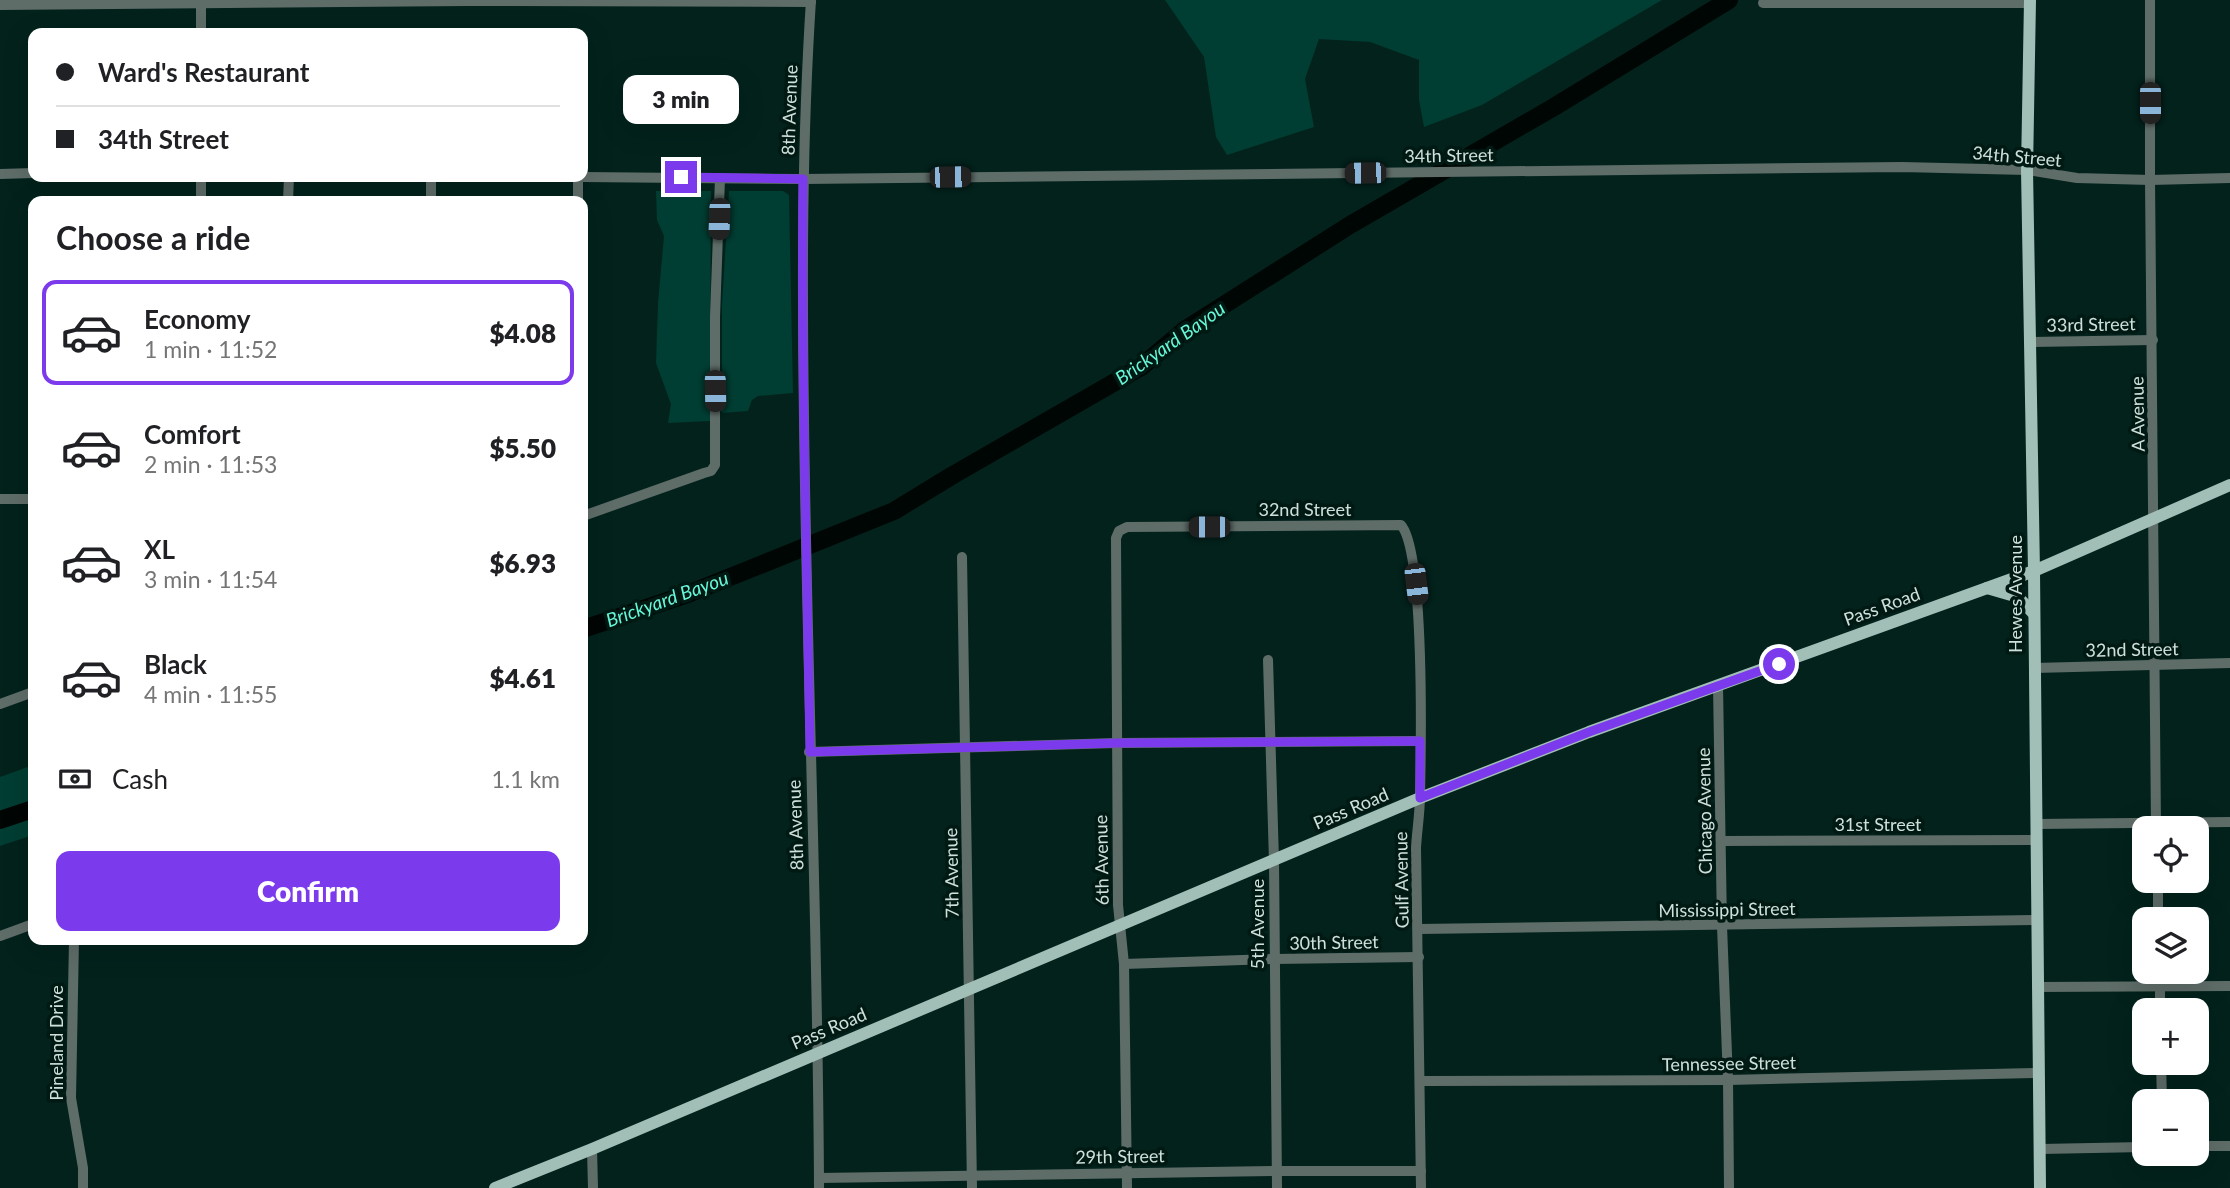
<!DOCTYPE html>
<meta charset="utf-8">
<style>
body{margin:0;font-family:Lato,sans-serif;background:#f2f2f2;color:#202124;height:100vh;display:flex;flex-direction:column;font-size:26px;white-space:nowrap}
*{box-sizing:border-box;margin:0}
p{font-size:23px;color:#757577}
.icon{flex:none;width:38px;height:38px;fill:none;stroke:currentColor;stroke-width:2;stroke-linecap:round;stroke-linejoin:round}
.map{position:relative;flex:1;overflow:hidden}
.sheet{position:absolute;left:28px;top:196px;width:560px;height:749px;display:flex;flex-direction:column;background:#fff;border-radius:14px;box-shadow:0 7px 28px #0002}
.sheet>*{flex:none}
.top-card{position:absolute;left:28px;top:28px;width:560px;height:154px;border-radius:14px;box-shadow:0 7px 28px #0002;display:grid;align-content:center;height:154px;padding:0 28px;background:#fff}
.buttons{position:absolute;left:2132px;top:816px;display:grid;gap:14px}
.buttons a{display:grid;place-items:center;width:77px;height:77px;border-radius:14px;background:#fff;box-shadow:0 7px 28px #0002;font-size:35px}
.end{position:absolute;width:32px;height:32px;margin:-16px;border:9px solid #7c3aed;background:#fff;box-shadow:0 0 0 4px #fff}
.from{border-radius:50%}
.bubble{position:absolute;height:49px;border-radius:14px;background:#fff;box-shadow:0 7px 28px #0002;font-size:23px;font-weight:800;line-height:49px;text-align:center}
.car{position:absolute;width:21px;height:42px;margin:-21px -10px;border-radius:9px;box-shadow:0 0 5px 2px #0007;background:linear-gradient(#222 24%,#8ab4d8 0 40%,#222 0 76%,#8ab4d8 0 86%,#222 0)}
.top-card b{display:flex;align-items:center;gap:24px;height:66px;font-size:26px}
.top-card b+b{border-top:2px solid #e0e0e0}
.top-card i{width:18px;height:18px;background:#202124}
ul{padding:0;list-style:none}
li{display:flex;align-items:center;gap:21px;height:105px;margin:0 14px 10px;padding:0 14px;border:4px solid transparent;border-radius:14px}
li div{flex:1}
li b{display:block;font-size:26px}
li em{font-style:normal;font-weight:800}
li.on{border-color:#7c3aed}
li>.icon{width:63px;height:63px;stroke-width:1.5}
h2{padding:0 28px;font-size:32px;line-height:84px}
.pay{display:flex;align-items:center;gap:18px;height:77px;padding:0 28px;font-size:26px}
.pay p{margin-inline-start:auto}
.button{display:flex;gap:14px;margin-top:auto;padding:14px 28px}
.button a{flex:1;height:80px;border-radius:14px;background:#7c3aed;color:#fff;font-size:28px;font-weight:800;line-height:80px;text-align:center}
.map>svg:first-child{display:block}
.green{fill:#003d32}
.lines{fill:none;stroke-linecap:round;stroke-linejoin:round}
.river{stroke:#000604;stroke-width:18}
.minor{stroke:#5f6d69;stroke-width:10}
.major{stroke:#a2bfb7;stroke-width:12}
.route{stroke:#7c3aed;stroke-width:9}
.labels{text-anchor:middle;stroke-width:7;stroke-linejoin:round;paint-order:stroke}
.street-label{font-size:18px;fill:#cfe0db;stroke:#001913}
.water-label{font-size:19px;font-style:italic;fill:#67f8d9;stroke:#001913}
</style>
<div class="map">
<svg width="2230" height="1188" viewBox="0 0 2230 1188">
<rect width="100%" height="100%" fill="#03221c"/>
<!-- green -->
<g class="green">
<path d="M 1165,0 L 1662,0 L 1482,105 L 1424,127 L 1419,100 L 1419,60 L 1370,42 L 1319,39 L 1305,79 L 1314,127 L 1227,155 L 1216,137 L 1204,57 Z"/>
<path d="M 656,191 L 711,191 L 710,421 L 668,423 L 671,404 L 656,363 L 658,303 L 664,236 L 657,220 Z"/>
<path d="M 729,191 L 783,191 L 789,195 L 793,393 L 758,396 L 752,400 L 748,411 L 722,413 L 722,304 Z"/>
<path d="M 33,765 L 33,835 L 0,846 L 0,777 Z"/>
</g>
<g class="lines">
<!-- river -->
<g class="river">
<path d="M 583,629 L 688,594 L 894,511 L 953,475 L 1141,367 L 1186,329 L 1350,225 L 1554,107 L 1729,0"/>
<path d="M 0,820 L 33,809"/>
</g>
<!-- minor -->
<g class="minor">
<path d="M 811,0 C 802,139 802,278 804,418 C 807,675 818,931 819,1188"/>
<path d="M 2150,0 L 2150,180 L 2156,828"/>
<path d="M 201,1 L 201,33"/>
<path d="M 1763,3 L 2030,3"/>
<path d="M 0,5 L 468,1 L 811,2"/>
<path d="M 0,174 L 33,173"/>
<path d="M 201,177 L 201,201"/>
<path d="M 583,177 L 803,179 L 1902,167 L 2027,170 L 2077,178 L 2150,180 L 2230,178"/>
<path d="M 288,201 L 289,177"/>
<path d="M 431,201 L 431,177"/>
<path d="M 578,201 L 578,177"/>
<path d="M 2029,342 L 2153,340"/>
<path d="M 0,499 L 33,499"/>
<path d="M 583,516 L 704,473 L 711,471 L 715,465 L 715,317 L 720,178"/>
<path d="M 962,557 L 972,1188"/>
<path d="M 1268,660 L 1274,861 L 1277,1188"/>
<path d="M 2034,668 L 2230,663"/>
<path d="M 1718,685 L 1722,926 L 1728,1080 L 1729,1188"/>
<path d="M 0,704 L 33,692"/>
<path d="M 809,752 L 1116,743 L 1420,741"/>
<path d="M 2036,824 L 2230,822"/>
<path d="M 1721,841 L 2036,840"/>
<path d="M 2158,880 L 2158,919"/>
<path d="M 1419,929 L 2036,920"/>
<path d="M 0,936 L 33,924"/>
<path d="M 74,940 L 71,1098 L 83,1168 L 83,1188"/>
<path d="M 1124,964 L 1274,959 L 1419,957"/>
<path d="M 2160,971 L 2160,1010"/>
<path d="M 2037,987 L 2230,986"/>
<path d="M 2161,1062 L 2162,1101"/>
<path d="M 1421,1081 L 1728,1080 L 2038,1073"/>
<path d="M 2196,1146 L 2230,1146"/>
<path d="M 592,1149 L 593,1188"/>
<path d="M 2041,1149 L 2144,1147"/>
<path d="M 819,1178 L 1277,1171 L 1421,1171"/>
<path d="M 1127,1188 L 1124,964 L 1118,905 L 1116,538 L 1119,531 L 1127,527 L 1401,525 C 1425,552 1421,750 1420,795 C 1420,813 1417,830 1416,848 L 1421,1188"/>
</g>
<!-- major -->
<g class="major">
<path d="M 2030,0 L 2027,170 L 2034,571 L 2040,1188"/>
<path d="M 1987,588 L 2018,597 L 2034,614"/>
<path d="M 495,1188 L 592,1149 L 1420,798 L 1589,732 L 2034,571 L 2230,485"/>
</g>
</g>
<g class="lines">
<!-- route -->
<path class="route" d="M 681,177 L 803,179 C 801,370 807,561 810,752 L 1116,743 L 1420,741 L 1420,798 L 1589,732 L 1779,664"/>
</g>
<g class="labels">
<!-- street labels -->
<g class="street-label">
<text transform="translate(790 110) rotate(-88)" y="6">8th Avenue</text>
<text transform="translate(1449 156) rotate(-1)" y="6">34th Street</text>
<text transform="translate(2017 157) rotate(5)" y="6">34th Street</text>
<text transform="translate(2091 325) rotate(-1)" y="6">33rd Street</text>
<text transform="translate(2138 414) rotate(-91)" y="6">A Avenue</text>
<text x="1305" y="516">32nd Street</text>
<text transform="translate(2016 594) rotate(-90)" y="6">Hewes Avenue</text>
<text transform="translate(1882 607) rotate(-20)" y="6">Pass Road</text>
<text transform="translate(2132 650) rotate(-1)" y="6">32nd Street</text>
<text transform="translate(1351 809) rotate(-23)" y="6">Pass Road</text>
<text transform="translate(1705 811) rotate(-91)" y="6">Chicago Avenue</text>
<text transform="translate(796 825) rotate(-92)" y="6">8th Avenue</text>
<text x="1878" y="831">31st Street</text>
<text transform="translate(1102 860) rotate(-91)" y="6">6th Avenue</text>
<text transform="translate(952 873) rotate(-91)" y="6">7th Avenue</text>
<text transform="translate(1402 880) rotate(-91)" y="6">Gulf Avenue</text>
<text transform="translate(1727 910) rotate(-1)" y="6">Mississippi Street</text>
<text transform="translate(1258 924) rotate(-90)" y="6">5th Avenue</text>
<text transform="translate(1334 943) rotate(-1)" y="6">30th Street</text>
<text transform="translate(829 1029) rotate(-23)" y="6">Pass Road</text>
<text transform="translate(57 1043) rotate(-90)" y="6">Pineland Drive</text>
<text transform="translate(1729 1064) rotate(-1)" y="6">Tennessee Street</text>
<text transform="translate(1120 1157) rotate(-1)" y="6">29th Street</text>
</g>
<!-- water labels -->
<g class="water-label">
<text transform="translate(1170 343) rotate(-35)" y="7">Brickyard Bayou</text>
<text transform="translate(667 599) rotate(-20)" y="7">Brickyard Bayou</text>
</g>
</g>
</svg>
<div class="buttons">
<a><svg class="icon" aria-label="locate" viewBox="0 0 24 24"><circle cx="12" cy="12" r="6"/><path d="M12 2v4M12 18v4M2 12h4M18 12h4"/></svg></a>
<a><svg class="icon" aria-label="layers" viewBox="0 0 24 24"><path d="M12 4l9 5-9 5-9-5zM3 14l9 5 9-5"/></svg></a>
<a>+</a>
<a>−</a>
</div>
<i class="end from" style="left:1779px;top:664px"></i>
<i class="end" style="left:681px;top:177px"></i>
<div class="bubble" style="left:623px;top:75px;width:116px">3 min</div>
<i class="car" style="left:2150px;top:103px;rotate:180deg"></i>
<i class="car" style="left:1365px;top:173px;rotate:269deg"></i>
<i class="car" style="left:950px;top:177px;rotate:89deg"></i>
<i class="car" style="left:719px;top:219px;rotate:182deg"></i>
<i class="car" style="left:715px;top:391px;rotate:179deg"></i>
<i class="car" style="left:1209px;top:527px;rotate:270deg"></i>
<i class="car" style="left:1416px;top:584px;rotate:173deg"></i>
<div class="top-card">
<b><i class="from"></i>Ward's Restaurant</b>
<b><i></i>34th Street</b>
</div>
<section class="sheet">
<h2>Choose a ride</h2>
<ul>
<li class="on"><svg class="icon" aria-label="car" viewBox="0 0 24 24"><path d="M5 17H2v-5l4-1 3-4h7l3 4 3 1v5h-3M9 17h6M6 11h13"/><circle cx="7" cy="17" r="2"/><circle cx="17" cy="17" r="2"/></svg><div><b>Economy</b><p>1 min · 11:52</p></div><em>$4.08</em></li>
<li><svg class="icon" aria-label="car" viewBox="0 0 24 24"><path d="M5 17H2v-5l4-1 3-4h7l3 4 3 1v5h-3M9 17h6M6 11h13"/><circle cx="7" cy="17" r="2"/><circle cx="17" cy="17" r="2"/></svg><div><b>Comfort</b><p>2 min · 11:53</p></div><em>$5.50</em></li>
<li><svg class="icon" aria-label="car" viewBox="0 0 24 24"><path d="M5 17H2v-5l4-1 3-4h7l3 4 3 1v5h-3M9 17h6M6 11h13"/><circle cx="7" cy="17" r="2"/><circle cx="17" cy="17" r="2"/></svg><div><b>XL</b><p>3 min · 11:54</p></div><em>$6.93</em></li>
<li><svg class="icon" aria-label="car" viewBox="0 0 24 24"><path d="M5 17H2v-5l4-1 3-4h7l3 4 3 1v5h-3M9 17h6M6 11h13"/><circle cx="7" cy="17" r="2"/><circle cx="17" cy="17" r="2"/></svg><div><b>Black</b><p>4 min · 11:55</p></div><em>$4.61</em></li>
</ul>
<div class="pay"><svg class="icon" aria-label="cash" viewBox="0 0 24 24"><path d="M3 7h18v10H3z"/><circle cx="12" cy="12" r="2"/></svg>Cash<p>1.1 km</p></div>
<div class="button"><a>Confirm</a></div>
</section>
</div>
